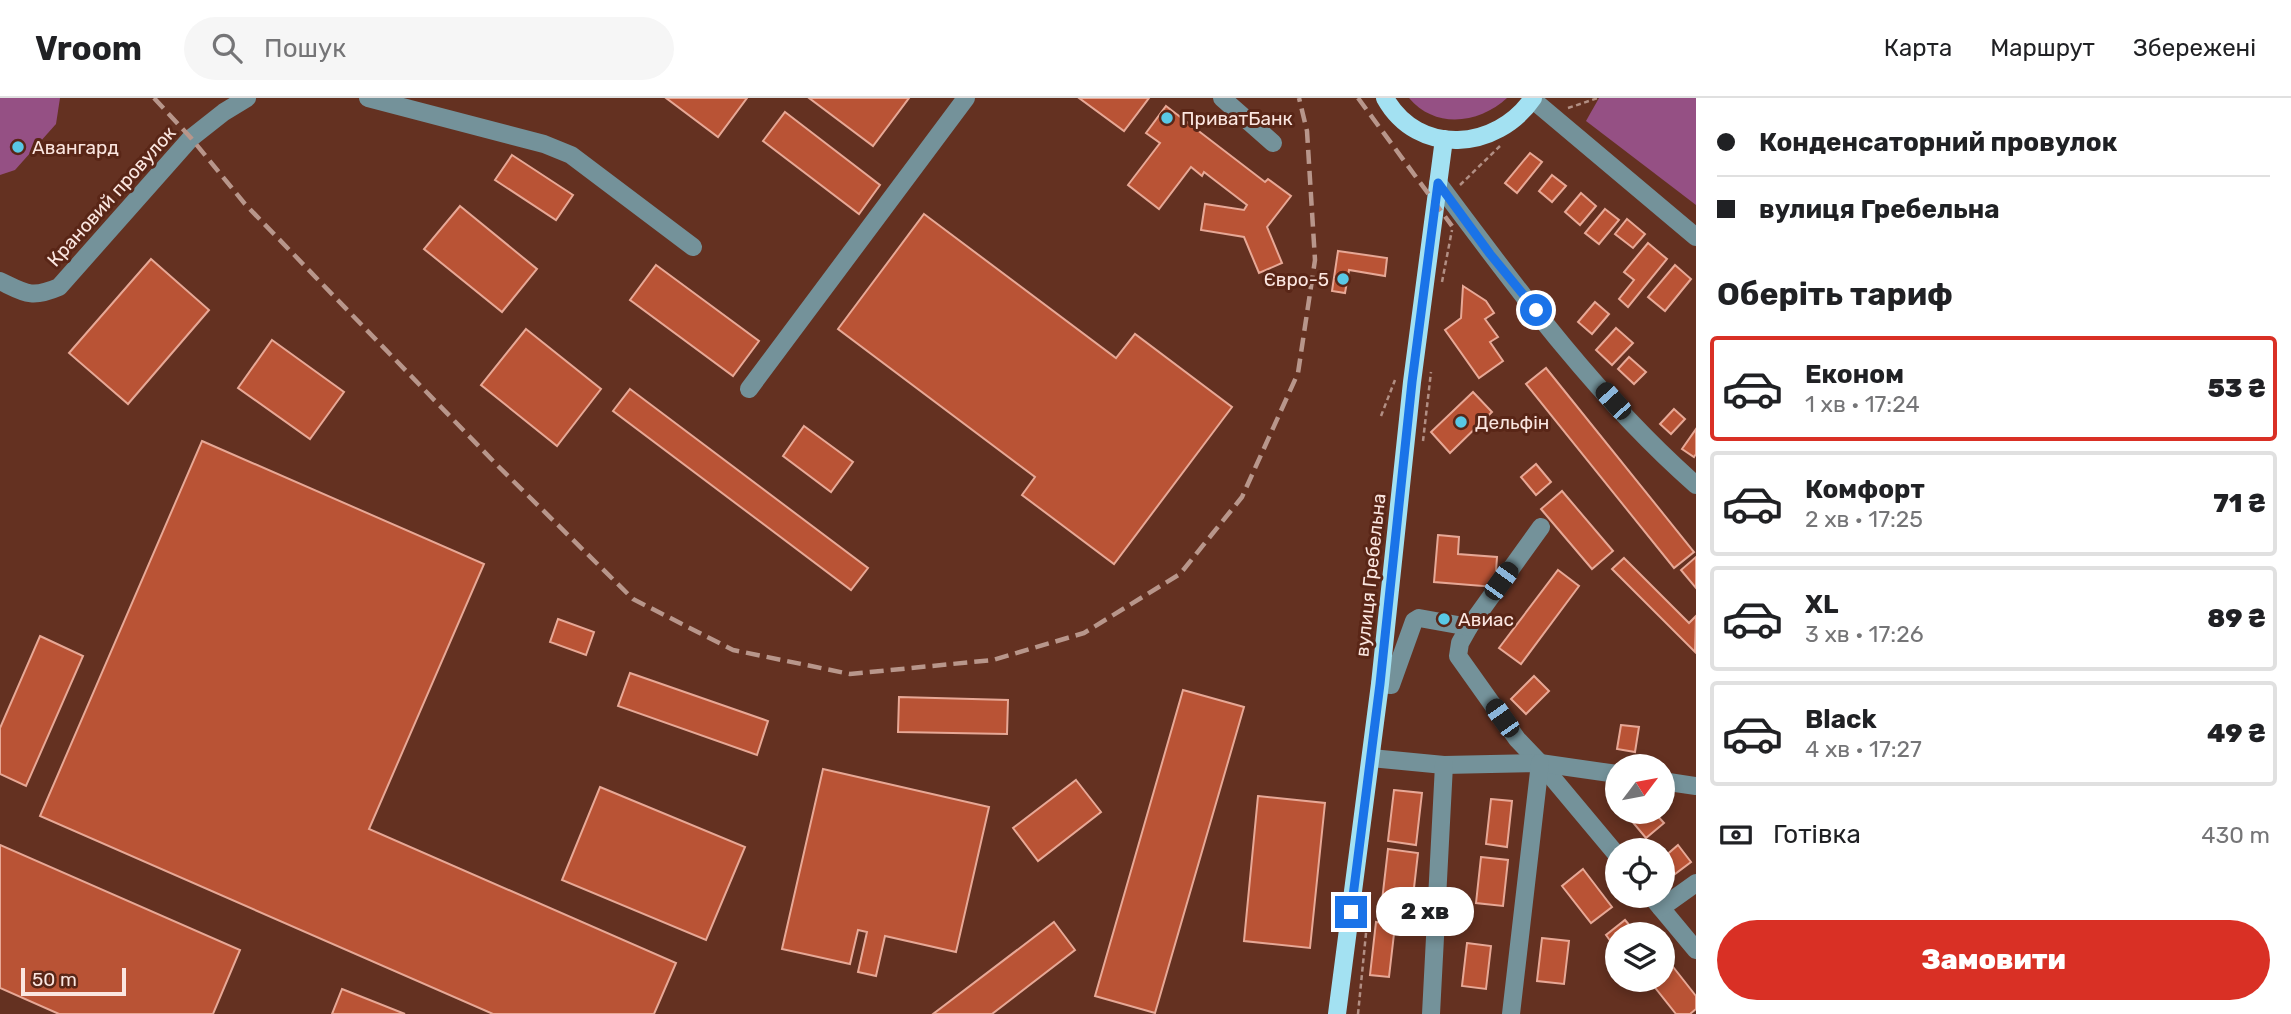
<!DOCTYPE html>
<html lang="uk">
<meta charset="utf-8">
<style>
body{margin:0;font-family:Rubik,sans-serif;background:#f6f6f6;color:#202124;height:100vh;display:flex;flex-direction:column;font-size:26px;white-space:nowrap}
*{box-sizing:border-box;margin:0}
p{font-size:23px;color:#757577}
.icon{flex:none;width:38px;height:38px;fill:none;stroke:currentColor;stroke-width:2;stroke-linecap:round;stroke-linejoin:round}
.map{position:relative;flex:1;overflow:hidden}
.drawer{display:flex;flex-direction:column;background:#fff;width:595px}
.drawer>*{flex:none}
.banner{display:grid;align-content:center;height:154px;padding:0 21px;background:#fff}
.needle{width:46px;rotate:58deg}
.fabs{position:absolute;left:1605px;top:656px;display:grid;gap:14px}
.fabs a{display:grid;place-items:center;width:70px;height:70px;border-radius:50%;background:#fff;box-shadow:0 4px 10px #0003;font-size:35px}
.scale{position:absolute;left:21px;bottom:18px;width:105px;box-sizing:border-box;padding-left:7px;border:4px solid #fbe6e0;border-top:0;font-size:19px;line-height:24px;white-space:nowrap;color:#fbe6e0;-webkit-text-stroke:5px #592617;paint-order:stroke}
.end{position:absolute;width:32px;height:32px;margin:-16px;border:9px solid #1a73e8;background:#fff;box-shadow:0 0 0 4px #fff}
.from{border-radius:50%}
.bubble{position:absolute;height:49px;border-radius:24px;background:#fff;box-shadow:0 4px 10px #0003;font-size:23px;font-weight:800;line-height:49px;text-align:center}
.car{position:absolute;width:21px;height:42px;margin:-21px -10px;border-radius:9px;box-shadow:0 0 5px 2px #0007;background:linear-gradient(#222 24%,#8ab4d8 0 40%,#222 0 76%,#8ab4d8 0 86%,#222 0)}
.banner b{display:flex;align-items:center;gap:24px;height:66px;font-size:26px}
.banner b+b{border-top:2px solid #e0e0e0}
.banner i{width:18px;height:18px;background:#202124}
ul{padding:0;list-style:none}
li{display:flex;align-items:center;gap:21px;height:105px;margin:0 14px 10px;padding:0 7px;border:4px solid #e0e0e0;border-radius:7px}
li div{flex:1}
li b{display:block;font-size:26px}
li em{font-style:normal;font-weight:800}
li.selected{border-color:#d93025}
li>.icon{width:63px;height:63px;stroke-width:1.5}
h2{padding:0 21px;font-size:32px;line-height:84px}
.pay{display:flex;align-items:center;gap:18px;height:77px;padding:0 21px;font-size:26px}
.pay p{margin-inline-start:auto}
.action{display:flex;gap:14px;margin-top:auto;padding:14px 21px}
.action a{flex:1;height:80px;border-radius:42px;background:#d93025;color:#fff;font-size:28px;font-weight:800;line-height:80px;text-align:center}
header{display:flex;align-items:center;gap:42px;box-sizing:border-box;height:98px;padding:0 35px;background:#fff;border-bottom:2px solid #e0e0e0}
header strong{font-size:33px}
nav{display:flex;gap:38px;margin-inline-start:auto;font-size:24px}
.search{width:490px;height:63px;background:#f6f6f6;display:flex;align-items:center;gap:18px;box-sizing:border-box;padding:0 24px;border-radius:38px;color:#757577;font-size:26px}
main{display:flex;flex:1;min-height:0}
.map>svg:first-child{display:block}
.green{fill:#955084}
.building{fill:#b95335;stroke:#e7a896;stroke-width:2}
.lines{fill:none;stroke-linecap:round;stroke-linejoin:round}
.path{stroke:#b28f84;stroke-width:2.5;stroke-dasharray:5 3.5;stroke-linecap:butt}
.minor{stroke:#74929a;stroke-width:18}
.major{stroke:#a3e1f2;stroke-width:18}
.rail{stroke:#b8968b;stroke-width:4.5;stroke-dasharray:14 7;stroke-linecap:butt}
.route{stroke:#1a73e8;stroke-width:9}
.poi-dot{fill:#59c8e5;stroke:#592617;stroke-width:2.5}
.labels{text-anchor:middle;stroke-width:6;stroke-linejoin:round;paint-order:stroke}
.poi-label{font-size:19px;fill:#fbe6e0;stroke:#592617;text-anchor:start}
.street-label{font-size:19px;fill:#fbe6e0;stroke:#592617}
</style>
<header>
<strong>Vroom</strong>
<div class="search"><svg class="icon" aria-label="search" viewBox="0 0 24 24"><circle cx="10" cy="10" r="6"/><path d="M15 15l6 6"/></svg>Пошук</div>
<nav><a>Карта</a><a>Маршрут</a><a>Збережені</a></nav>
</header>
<main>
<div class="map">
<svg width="1696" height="916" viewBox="0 0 1696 916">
<rect width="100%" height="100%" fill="#643121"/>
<!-- green -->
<g class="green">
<path d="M 0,0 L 60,0 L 56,26 L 15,72 L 0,77 Z"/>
<path d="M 1409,0 L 1507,0 C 1480,25 1436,32 1409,0 Z"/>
<path d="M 1599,0 L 1696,0 L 1696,107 L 1586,23 Z"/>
</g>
<!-- building -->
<g class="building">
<path d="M 666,0 L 747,0 L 718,39 Z"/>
<path d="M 809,0 L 909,0 L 873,48 Z"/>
<path d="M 1079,0 L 1149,0 L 1124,33 Z"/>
<path d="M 1166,8 L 1265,84 L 1268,81 L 1291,98 L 1267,129 L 1282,165 L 1259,175 L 1244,139 L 1201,132 L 1205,106 L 1244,112 L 1247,107 L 1204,74 L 1202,78 L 1191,69 L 1159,111 L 1128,87 L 1160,45 L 1146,35 Z"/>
<path d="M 785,14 L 880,87 L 859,116 L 763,43 Z"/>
<path d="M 1530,55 L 1542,64 L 1517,95 L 1505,85 Z"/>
<path d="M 512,57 L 573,97 L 556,122 L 495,82 Z"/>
<path d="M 1552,77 L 1566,88 L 1552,104 L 1539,93 Z"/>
<path d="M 1581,95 L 1596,108 L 1580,127 L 1565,114 Z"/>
<path d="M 460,108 L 537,171 L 502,214 L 424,151 Z"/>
<path d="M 1605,111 L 1619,122 L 1599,146 L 1585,135 Z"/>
<path d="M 924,116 L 1116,260 L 1135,236 L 1232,309 L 1114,466 L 1022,397 L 1035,379 L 838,231 Z"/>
<path d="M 1627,121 L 1645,136 L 1633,150 L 1615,136 Z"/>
<path d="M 1648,145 L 1667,161 L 1628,209 L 1619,201 L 1634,182 L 1624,174 Z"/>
<path d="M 1338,153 L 1387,160 L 1385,178 L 1349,172 L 1345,195 L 1332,193 Z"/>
<path d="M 151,161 L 209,212 L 128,306 L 69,255 Z"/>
<path d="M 656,167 L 759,243 L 733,278 L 630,202 Z"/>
<path d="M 1675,167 L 1691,181 L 1665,213 L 1648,199 Z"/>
<path d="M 1463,188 L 1486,203 L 1494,215 L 1485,221 L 1498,239 L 1490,244 L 1503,263 L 1479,280 L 1445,232 L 1461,220 Z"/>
<path d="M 1595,204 L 1609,216 L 1592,236 L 1578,224 Z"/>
<path d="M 1616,230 L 1633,245 L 1612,267 L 1596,252 Z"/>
<path d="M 526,231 L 601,291 L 557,348 L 481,287 Z"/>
<path d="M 272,242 L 344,294 L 310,341 L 238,290 Z"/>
<path d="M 1629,259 L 1646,274 L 1634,286 L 1618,271 Z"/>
<path d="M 1546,270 L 1694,454 L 1674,470 L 1526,286 Z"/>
<path d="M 630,291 L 868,470 L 851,492 L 613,313 Z"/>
<path d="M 1473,294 L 1492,314 L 1450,355 L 1431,334 Z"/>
<path d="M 1674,311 L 1685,321 L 1671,336 L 1660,326 Z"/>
<path d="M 804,328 L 853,364 L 831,394 L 783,358 Z"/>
<path d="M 1696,331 L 1696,356 L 1694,359 L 1682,351 Z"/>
<path d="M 202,343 L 484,466 L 369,731 L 676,865 L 654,916 L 493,916 L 40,718 Z"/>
<path d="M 1536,366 L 1551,384 L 1536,397 L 1521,379 Z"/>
<path d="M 1562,393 L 1613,453 L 1592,471 L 1541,411 Z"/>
<path d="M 1438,437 L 1459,439 L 1458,456 L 1497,459 L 1495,489 L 1434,484 Z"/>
<path d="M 1696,459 L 1696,490 L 1681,472 Z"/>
<path d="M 1624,460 L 1689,525 L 1696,518 L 1695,554 L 1612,471 Z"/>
<path d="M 1558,472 L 1579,488 L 1521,566 L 1499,550 Z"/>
<path d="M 558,521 L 594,534 L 586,557 L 550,544 Z"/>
<path d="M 40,538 L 83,558 L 26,688 L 0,676 L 0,630 Z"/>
<path d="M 630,575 L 768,623 L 757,657 L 618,608 Z"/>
<path d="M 1534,578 L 1549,593 L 1526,616 L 1511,601 Z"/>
<path d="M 1183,592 L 1244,609 L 1155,915 L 1095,898 Z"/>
<path d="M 899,599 L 1008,602 L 1007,636 L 898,634 Z"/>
<path d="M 1621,627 L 1639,629 L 1635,654 L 1617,651 Z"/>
<path d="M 823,671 L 989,709 L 956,854 L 885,838 L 876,878 L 858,874 L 867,834 L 858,832 L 850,866 L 782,851 Z"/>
<path d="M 1076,682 L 1101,714 L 1038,763 L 1013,730 Z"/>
<path d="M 600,689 L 745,749 L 706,842 L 562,782 Z"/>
<path d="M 1394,692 L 1422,695 L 1416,747 L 1388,743 Z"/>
<path d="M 1258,698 L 1325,705 L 1310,850 L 1244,843 Z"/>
<path d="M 1491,701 L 1512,703 L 1507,749 L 1486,746 Z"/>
<path d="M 1639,714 L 1654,714 L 1664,725 L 1646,740 L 1630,721 Z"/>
<path d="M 0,747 L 240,852 L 213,916 L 59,916 L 0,890 Z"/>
<path d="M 1678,747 L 1691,764 L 1675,776 L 1663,760 Z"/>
<path d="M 1388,751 L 1418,755 L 1412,807 L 1382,803 Z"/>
<path d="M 1481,759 L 1508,762 L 1503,808 L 1476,805 Z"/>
<path d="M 1583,771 L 1612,809 L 1591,825 L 1562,788 Z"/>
<path d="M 1625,822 L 1637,836 L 1617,836 L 1617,852 L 1606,837 Z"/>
<path d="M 1054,824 L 1075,852 L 992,916 L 933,916 Z"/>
<path d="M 1376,824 L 1395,827 L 1389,879 L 1370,877 Z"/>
<path d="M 1542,840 L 1569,843 L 1564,886 L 1537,883 Z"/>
<path d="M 1467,845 L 1491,848 L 1486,891 L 1462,888 Z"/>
<path d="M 1670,865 L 1696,898 L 1696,911 L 1690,916 L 1676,916 L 1649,882 L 1662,882 L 1662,871 Z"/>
<path d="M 342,891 L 405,916 L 332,916 Z"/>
</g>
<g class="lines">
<!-- path -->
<g class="path">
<path d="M 1568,10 L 1598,0"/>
<path d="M 1460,87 L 1500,48"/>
<path d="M 1442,184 L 1452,132"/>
<path d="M 1381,318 L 1395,282"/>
<path d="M 1423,343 L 1431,274"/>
<path d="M 1358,916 L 1370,795"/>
</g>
<!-- minor -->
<g class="minor">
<path d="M 368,0 L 544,46 L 571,57 L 693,149"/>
<path d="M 1222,0 L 1273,45"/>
<path d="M 1535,0 L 1532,1 L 1696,139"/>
<path d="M 1438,85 C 1517,191 1597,300 1696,387"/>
<path d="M 0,183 C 25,195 31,201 59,189 L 191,40 L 224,14 L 247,0"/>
<path d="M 749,291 L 966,0"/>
<path d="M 1541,429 L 1469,529 L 1460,545 L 1458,558 L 1517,641 L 1540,665 L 1617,757"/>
<path d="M 1380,586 L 1391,587 L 1414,523 L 1419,520 L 1469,529"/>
<path d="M 1371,660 L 1444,667 L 1540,665 L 1617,676"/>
<path d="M 1662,683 L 1696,688"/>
<path d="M 1651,798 L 1696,852"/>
<path d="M 1661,810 L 1696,785"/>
<path d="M 1431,916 L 1444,667"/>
<path d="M 1511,916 L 1540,665"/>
</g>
<!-- major -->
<g class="major">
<path d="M 1385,0 C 1418,59 1497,53 1533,0"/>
<path d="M 1337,916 L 1380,586 L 1412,284 L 1444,41"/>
</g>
<!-- rail -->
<g class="rail">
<path d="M 154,0 L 191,40 L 245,106 L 497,367 L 633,501 L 733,552 L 850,576 L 993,562 L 1084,535 L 1180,476 L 1242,399 L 1298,275 L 1315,162 L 1307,33 L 1299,0"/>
<path d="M 1358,0 L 1452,128"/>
</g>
</g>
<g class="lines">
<!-- route -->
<path class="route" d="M 1351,814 L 1380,586 L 1412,284 L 1438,85 L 1490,156 L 1536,212"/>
</g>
<!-- markers -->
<g class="poi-dot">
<circle cx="1167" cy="20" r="7"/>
<circle cx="18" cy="49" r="7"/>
<circle cx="1343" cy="181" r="7"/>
<circle cx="1461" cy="324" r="7"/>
<circle cx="1444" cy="521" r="7"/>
</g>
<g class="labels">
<!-- poi labels -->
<g class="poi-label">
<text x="1181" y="27">ПриватБанк</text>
<text x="32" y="56">Авангард</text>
<text x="1329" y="188" text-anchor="end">Євро-5</text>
<text x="1475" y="331">Дельфін</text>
<text x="1458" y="528">Авиас</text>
</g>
<!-- street labels -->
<g class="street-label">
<text transform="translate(111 98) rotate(-48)" y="7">Крановий провулок</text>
<text transform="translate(1370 477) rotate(-84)" y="7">вулиця Гребельна</text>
</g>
</g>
</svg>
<div class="fabs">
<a><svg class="needle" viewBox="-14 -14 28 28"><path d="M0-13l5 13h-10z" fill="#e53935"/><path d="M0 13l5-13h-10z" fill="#757577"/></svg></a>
<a><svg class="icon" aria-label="locate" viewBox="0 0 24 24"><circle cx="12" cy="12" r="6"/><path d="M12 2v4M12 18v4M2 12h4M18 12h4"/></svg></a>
<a><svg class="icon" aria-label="layers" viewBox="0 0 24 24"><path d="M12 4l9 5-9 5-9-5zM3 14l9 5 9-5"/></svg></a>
</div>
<div class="scale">50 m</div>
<i class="end from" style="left:1536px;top:212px"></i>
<i class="end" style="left:1351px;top:814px"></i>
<div class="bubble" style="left:1376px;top:789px;width:98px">2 хв</div>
<i class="car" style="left:1613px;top:303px;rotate:318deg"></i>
<i class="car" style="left:1501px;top:483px;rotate:36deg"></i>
<i class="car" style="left:1502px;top:620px;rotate:325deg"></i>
</div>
<section class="drawer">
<div class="banner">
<b><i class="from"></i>Конденсаторний провулок</b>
<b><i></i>вулиця Гребельна</b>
</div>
<h2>Оберіть тариф</h2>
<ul>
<li class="selected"><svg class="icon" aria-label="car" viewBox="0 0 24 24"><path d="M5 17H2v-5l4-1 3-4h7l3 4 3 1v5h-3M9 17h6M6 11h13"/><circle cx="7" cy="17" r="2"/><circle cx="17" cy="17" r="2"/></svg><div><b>Економ</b><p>1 хв · 17:24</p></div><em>53 ₴</em></li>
<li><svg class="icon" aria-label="car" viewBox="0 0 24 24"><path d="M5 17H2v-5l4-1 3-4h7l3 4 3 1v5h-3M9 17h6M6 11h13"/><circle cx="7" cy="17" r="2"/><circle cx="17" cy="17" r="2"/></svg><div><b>Комфорт</b><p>2 хв · 17:25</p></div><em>71 ₴</em></li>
<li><svg class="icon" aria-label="car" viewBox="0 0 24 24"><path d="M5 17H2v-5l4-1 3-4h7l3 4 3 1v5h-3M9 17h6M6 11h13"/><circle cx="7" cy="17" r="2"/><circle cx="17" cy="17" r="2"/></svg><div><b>XL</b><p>3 хв · 17:26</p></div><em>89 ₴</em></li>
<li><svg class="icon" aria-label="car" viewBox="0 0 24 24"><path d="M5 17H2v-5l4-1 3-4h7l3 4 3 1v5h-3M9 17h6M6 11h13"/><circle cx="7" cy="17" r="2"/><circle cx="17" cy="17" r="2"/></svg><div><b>Black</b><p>4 хв · 17:27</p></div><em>49 ₴</em></li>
</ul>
<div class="pay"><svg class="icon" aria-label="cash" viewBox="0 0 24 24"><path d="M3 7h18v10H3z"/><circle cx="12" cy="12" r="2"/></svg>Готівка<p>430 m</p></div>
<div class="action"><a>Замовити</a></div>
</section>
</main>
